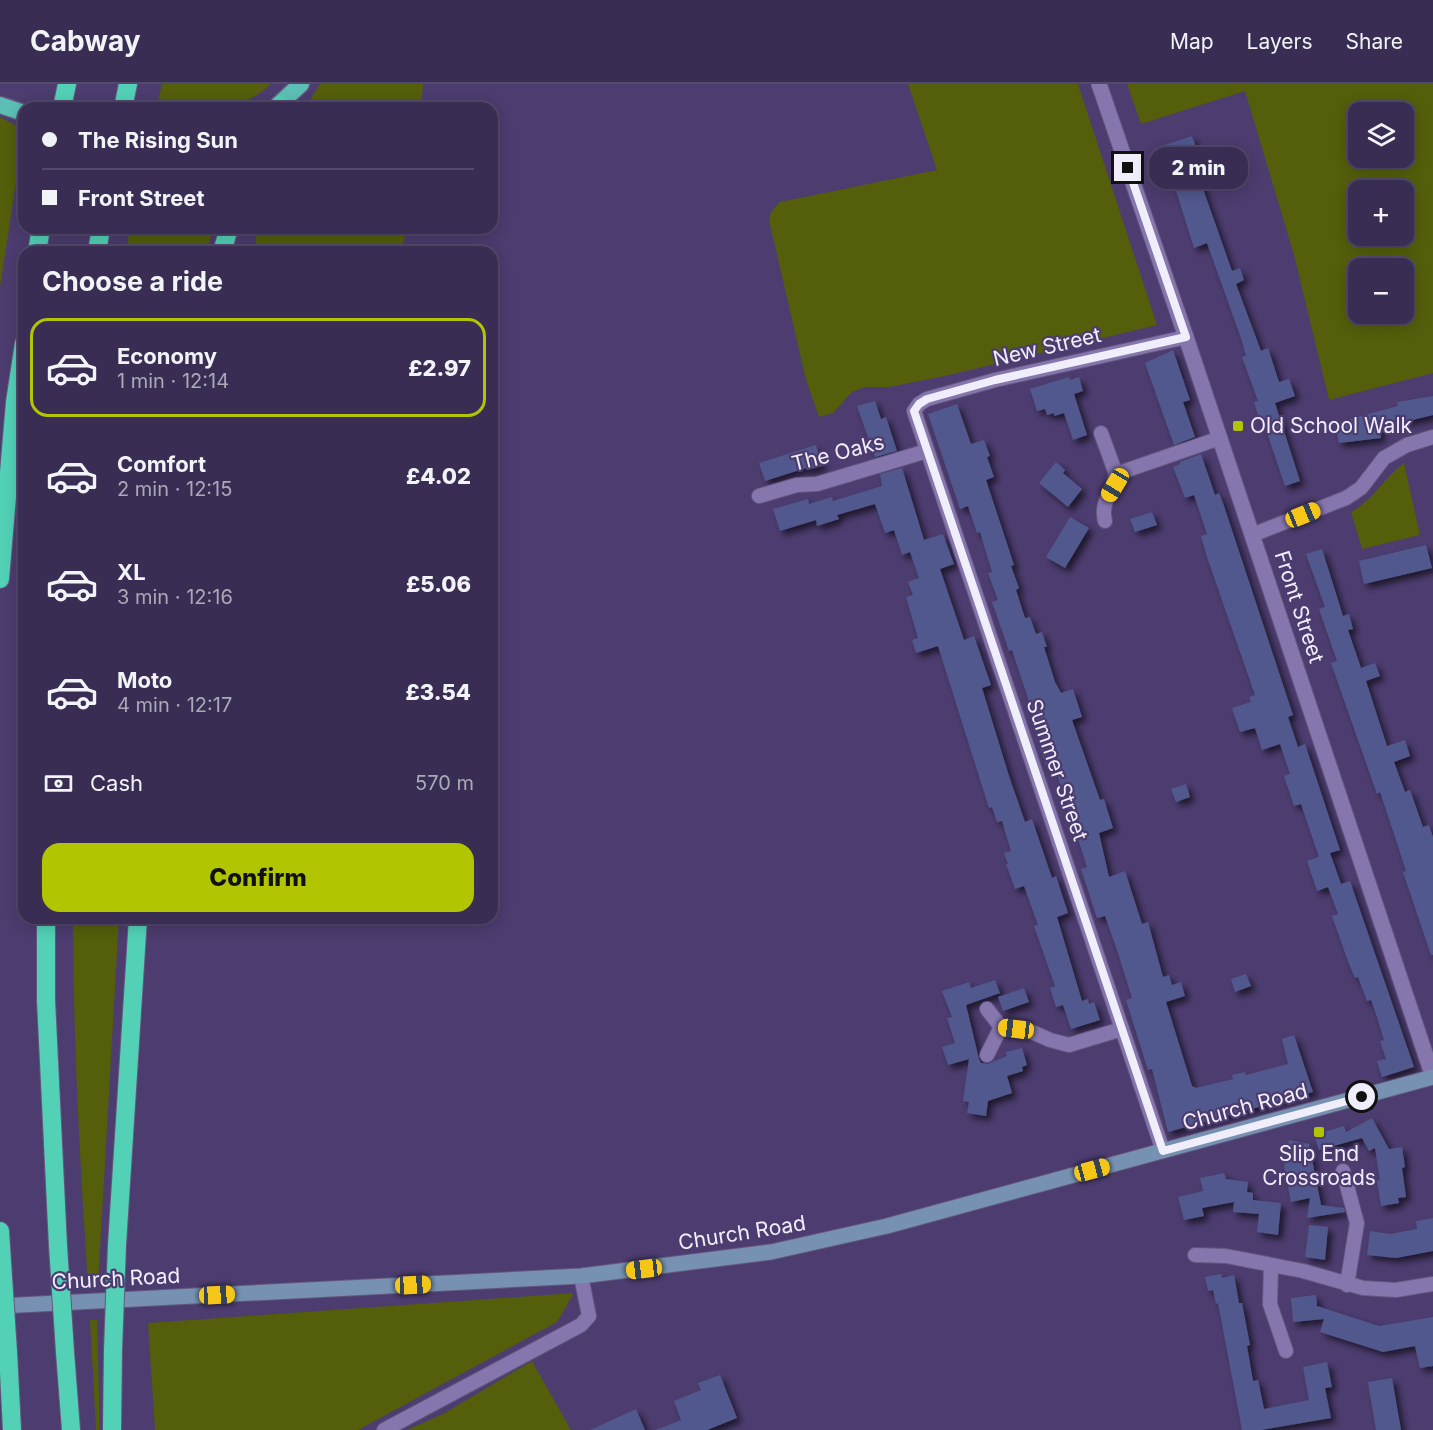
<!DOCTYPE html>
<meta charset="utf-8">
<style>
body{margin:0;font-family:Inter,sans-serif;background:#44395d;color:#f1f3f6;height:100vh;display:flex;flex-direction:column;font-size:22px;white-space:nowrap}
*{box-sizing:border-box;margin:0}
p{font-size:20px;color:#aba8b8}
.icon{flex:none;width:33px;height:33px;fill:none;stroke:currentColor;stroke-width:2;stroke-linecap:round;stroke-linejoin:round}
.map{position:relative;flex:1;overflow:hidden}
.details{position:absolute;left:18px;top:162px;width:480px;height:678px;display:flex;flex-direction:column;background:#392d53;border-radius:18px;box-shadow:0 3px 15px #0003,0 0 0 2px #53496a}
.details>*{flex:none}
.guide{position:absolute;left:18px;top:18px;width:480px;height:132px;border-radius:18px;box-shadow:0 3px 15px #0003,0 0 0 2px #53496a;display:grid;align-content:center;height:132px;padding:0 24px;background:#392d53}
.fabs{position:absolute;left:1348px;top:18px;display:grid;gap:12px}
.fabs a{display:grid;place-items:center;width:66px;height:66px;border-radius:12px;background:#392d53;box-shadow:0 3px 15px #0003,0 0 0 2px #53496a;font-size:30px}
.end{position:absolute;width:27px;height:27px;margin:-14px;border:8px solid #f1eefb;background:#111;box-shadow:0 0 0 3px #111}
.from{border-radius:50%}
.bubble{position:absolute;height:42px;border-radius:18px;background:#392d53;box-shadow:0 3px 15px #0003,0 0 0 2px #53496a;font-size:20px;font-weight:800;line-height:42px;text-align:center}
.car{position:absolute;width:18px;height:36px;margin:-18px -9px;border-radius:8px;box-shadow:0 0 4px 2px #0007;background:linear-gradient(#f5c518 24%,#345 0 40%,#f5c518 0 76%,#345 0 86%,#f5c518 0)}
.guide b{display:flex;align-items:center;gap:21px;height:57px;font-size:22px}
.guide b+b{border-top:2px solid #53496a}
.guide i{width:15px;height:15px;background:#f1f3f6}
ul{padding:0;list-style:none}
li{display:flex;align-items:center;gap:18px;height:99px;margin:0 12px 9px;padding:0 12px;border:3px solid transparent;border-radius:18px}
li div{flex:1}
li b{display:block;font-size:22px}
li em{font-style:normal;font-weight:800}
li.current{border-color:#b1c500}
li>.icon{width:54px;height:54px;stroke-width:1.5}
h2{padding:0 24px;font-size:27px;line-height:72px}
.pay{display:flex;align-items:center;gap:15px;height:66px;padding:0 24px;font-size:22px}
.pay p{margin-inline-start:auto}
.action{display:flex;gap:12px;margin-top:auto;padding:12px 24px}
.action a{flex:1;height:69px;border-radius:18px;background:#b1c500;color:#111;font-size:24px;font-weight:800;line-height:69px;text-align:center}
header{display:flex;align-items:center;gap:36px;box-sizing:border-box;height:84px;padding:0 30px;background:#392d53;border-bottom:2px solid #53496a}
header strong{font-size:28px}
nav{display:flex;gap:33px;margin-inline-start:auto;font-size:21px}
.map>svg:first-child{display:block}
.green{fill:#545e0b;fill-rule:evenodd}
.building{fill:#51588d;filter:url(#shadow)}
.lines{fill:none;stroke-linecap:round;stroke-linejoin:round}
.minor-casing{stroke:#64577e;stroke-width:16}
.tertiary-casing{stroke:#64577e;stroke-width:17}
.secondary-casing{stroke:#64577e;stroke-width:17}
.trunk-casing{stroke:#64577e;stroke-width:19}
.motorway-casing{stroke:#64577e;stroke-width:20}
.minor{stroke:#8676ae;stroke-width:14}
.tertiary{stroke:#8676ae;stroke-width:15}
.secondary{stroke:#7691b1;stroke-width:15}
.trunk{stroke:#5cbfb5;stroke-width:16}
.motorway{stroke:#52d1b7;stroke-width:18}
.motorway-bridge-casing{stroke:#64577e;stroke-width:20;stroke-linecap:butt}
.motorway-bridge{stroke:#52d1b7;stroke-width:18}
.route{stroke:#f1eefb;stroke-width:8}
.poi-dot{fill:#b1c500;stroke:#4c3c6f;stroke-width:2}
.labels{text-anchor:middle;stroke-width:4.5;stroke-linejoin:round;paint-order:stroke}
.street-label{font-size:21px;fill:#f1eefb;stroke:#4c3c6f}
.poi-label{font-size:21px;fill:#f1eefb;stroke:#4c3c6f;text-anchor:start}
</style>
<header>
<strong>Cabway</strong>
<nav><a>Map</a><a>Layers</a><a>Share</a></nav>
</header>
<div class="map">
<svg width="1433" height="1346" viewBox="0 0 1433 1346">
<defs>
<filter id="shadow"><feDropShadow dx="4.5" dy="4.5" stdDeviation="3" flood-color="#0009"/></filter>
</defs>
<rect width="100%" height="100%" fill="#4c3c6f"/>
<!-- green -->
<g class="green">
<path d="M 162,0 L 271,0 C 239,30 207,24 166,24 L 157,21 Z"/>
<path d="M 320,0 L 423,0 L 421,24 L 305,24 Z"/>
<path d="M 908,0 L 1078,0 L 1157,241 L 949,291 L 889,303 L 865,303 L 852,308 L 833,329 L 819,333 L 806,296 L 769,136 L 771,128 L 780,118 L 937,86 Z"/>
<path d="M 1127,0 L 1433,0 L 1433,289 L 1329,316 L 1294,171 L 1245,7 L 1141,40 ZM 1359,28 L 1404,28 L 1404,74 L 1359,74 ZM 1359,106 L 1404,106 L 1404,152 L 1359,152 ZM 1359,184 L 1404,184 L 1404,230 L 1359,230 Z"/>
<path d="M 0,33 L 24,46 L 0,203 Z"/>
<path d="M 130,144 L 214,144 L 206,168 L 126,168 Z"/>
<path d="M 257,144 L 407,144 L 401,168 L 255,168 Z"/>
<path d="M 1404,379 L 1420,451 L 1362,465 L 1351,428 C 1373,416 1384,394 1404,379 Z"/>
<path d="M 73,834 L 119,834 L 98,1201 L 88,1201 C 80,1079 73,957 73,834 Z"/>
<path d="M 574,1209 L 557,1238 L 358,1346 L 155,1346 L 148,1239 Z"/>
<path d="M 97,1235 L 100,1346 L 96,1346 L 90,1236 Z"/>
<path d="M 532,1277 L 571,1346 L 407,1346 L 443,1330 Z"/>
</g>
<!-- building -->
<g class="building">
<path d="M 1192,52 L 1203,82 L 1196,85 L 1232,187 L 1240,184 L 1244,196 L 1236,200 L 1261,267 L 1268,264 L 1279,298 L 1289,295 L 1295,312 L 1275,319 L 1300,397 L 1285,402 L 1263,337 L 1260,338 L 1254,318 L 1258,317 L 1242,273 L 1246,272 L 1242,257 L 1207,159 L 1194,164 L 1162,62 Z"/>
<path d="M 1173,266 L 1190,316 L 1183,318 L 1195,353 L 1174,361 L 1145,279 Z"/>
<path d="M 1069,293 L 1070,296 L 1079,293 L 1083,307 L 1074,310 L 1087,351 L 1073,356 L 1064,329 L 1054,332 L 1054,329 L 1047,331 L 1045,325 L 1037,327 L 1030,305 Z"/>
<path d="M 1433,312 L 1433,331 L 1379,344 L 1381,354 L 1339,359 L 1335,339 L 1398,322 L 1397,318 Z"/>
<path d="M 875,317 L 881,335 L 886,333 L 897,367 L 875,373 L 857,322 Z"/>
<path d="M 957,320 L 971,360 L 984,356 L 990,372 L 987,373 L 994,393 L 986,396 L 1014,481 L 1011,482 L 1019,504 L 1016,506 L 1025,534 L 1030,533 L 1036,550 L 1042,548 L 1047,563 L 1044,563 L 1055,598 L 1061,609 L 1073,605 L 1082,633 L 1072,636 L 1100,716 L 1104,715 L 1113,744 L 1099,749 L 1109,793 L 1125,787 L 1142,840 L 1148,838 L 1163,893 L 1169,891 L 1172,901 L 1181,898 L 1185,912 L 1166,918 L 1192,1002 L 1196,1004 L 1233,995 L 1232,991 L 1245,988 L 1246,991 L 1288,980 L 1282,955 L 1294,951 L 1313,1008 L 1168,1048 L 1152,985 L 1148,986 L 1126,916 L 1132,914 L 1118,869 L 1105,832 L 1097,834 L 1081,785 L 1087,783 L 1058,693 L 1053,680 L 1046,682 L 1040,664 L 1044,663 L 1012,566 L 1009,567 L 992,518 L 998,516 L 988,489 L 992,488 L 980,448 L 977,449 L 968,422 L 960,425 L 928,330 Z"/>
<path d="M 816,361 L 822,382 L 807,386 L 806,384 L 765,397 L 759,379 Z"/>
<path d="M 1201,370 L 1215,411 L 1219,409 L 1223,419 L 1293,631 L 1288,633 L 1298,663 L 1305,660 L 1340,766 L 1330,769 L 1341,800 L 1350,797 L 1414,983 L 1382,993 L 1377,977 L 1386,975 L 1380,957 L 1384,956 L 1377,933 L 1371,916 L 1367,917 L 1358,893 L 1355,894 L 1349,880 L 1332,832 L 1338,830 L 1328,803 L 1317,807 L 1307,777 L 1327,770 L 1319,773 L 1301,720 L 1294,722 L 1284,692 L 1290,690 L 1280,660 L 1262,666 L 1255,644 L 1240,648 L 1232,624 L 1251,618 L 1249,613 L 1255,611 L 1207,473 L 1201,452 L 1207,450 L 1194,411 L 1185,414 L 1173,383 L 1180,380 L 1180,378 Z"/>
<path d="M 1056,378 L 1065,386 L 1063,389 L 1082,405 L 1068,423 L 1039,399 Z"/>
<path d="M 902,384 L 924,456 L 943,450 L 954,480 L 940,485 L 964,556 L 974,552 L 991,601 L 982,604 L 1009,692 L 1025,738 L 1032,735 L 1052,794 L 1056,792 L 1068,829 L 1057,833 L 1082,917 L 1088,915 L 1089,920 L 1094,918 L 1100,936 L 1071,945 L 1063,921 L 1056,923 L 1050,904 L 1055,902 L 1034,842 L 1038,841 L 1024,802 L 1015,805 L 1006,780 L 1008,780 L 1004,769 L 1011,767 L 1002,737 L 997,738 L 992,723 L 989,724 L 938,562 L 916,569 L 912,556 L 918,554 L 906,513 L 913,511 L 908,498 L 919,494 L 910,468 L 902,471 L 894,446 L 885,449 L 875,420 L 837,431 L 839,435 L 817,442 L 816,436 L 780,447 L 773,425 L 808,415 L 809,420 L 832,413 L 833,417 L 882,402 L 880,390 Z"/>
<path d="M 1152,428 L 1157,441 L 1135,448 L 1130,435 Z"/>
<path d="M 1070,433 L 1089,444 L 1065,484 L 1046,473 Z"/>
<path d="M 1426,461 L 1432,484 L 1364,500 L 1359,477 Z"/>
<path d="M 1322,465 L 1343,532 L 1349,530 L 1353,545 L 1348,546 L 1361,584 L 1375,579 L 1380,592 L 1366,597 L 1387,662 L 1405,656 L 1410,672 L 1394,678 L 1405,708 L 1410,706 L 1423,743 L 1429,741 L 1433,753 L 1433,871 L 1431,871 L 1403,788 L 1406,787 L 1395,753 L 1380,708 L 1377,710 L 1331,579 L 1337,577 L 1319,525 L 1325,523 L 1306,470 Z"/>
<path d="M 1186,700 L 1190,713 L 1176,718 L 1171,705 Z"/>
<path d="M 1246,890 L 1251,902 L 1235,908 L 1231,895 Z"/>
<path d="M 995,896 L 1000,909 L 966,921 L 979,975 L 981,979 L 988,980 L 1007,972 L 1006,968 L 1022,964 L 1027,981 L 1022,983 L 1023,987 L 1007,992 L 1012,1009 L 988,1017 L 986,1032 L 967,1029 L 969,1018 L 963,1017 L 969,975 L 948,981 L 942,963 L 955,959 L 947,934 L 952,933 L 942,907 L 969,898 L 971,904 Z"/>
<path d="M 1024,904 L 1029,918 L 1003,927 L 998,913 Z"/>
<path d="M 1372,1034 L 1389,1065 L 1402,1063 L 1405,1083 L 1402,1084 L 1406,1113 L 1398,1114 L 1399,1119 L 1381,1122 L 1377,1097 L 1380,1096 L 1375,1064 L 1369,1067 L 1362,1054 L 1319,1066 L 1314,1051 L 1344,1042 L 1346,1048 Z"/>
<path d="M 1289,1056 L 1309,1060 L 1321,1121 L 1344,1124 L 1345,1128 L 1307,1134 L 1310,1114 L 1291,1118 L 1284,1082 Z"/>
<path d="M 1224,1089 L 1226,1095 L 1248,1098 L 1247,1108 L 1253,1109 L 1253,1116 L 1281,1119 L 1278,1151 L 1257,1148 L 1259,1130 L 1233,1128 L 1234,1118 L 1202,1124 L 1204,1132 L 1184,1136 L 1178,1113 L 1203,1107 L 1200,1094 Z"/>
<path d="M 1433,1134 L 1433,1167 L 1396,1174 L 1367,1171 L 1370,1147 L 1390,1150 L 1417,1145 L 1416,1137 Z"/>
<path d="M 1309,1141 L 1328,1143 L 1325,1176 L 1305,1173 Z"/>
<path d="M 1221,1190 L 1222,1194 L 1234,1191 L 1239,1219 L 1242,1219 L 1250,1261 L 1247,1262 L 1253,1297 L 1258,1296 L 1264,1325 L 1309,1316 L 1303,1283 L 1327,1278 L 1332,1303 L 1325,1304 L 1331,1334 L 1261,1346 L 1242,1346 L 1218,1219 L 1216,1220 L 1213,1206 L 1208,1207 L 1205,1193 Z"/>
<path d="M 1316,1211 L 1317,1222 L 1379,1242 L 1433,1233 L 1433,1282 L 1420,1284 L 1415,1262 L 1383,1268 L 1320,1248 L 1324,1235 L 1293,1238 L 1291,1214 Z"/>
<path d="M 720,1291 L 737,1334 L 707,1346 L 656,1346 L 681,1336 L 674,1317 L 701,1306 L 698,1299 Z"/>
<path d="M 1392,1294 L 1401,1346 L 1376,1346 L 1368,1298 Z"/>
<path d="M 636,1325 L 645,1346 L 590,1346 Z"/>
</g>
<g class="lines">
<!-- minor casing -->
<g class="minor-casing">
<g id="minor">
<path d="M 1101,349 L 1116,390"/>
<path d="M 759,412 L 797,401 L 817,400 L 927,367"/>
<path d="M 1105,437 C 1100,418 1113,408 1116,390 L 1220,354"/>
<path d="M 1252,451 L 1346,414 L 1361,404 L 1384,374 L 1407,361 L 1433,353"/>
<path d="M 987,925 L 1001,943 L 1030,947 L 1050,956 L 1069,961 L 1122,945"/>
<path d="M 987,971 L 1001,943"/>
<path d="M 1163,1067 L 914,327 L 919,320 L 927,315 L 995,296 L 1186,253"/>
<path d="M 1343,1087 L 1357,1139 L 1347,1201"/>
<path d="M 1195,1171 L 1226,1172 L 1303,1187 L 1363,1204 L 1396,1206 L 1433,1200"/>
<path d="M 1271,1181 L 1270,1220 L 1286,1267"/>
<path d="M 384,1346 L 581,1241 L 589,1232 L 581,1192"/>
</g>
</g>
<!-- tertiary casing -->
<g class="tertiary-casing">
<path id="tertiary" d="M 1099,0 L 1186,253 L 1433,993"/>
</g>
<!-- secondary casing -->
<g class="secondary-casing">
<path id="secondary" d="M 0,1222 L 581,1192 L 771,1168 L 887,1142 L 1433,993"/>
</g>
<!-- trunk casing -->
<g class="trunk-casing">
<g id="trunk">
<path d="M 0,21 L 24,29"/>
<path d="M 275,24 L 301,0"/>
</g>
</g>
<!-- motorway casing -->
<g class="motorway-casing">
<g id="motorway">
<path d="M 62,24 L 67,0"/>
<path d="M 123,24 L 128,0"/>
<path d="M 278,24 L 280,21"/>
<path d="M 37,168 L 41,144"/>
<path d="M 97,168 L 101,144"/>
<path d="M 222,168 L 229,144"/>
<path d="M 0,495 L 15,318 L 24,259"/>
<path d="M 46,834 L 46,916 L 58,1162"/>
<path d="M 0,1147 L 1,1163"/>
<path d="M 117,1161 L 138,834"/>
<path d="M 8,1268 L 12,1346"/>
<path d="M 65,1268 L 71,1346"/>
<path d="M 112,1346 L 113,1266"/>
</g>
</g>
<!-- minor -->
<use href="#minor" class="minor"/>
<!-- tertiary -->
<use href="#tertiary" class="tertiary"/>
<!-- secondary -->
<use href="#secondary" class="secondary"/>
<!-- trunk -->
<use href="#trunk" class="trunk"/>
<!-- motorway -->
<use href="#motorway" class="motorway"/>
<!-- motorway-bridge casing -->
<g class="motorway-bridge-casing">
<g id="motorway-bridge">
<path d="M 58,1162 L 65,1268"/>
<path d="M 1,1163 L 8,1268"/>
<path d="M 113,1266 L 117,1161"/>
</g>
</g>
<!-- motorway-bridge -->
<use href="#motorway-bridge" class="motorway-bridge"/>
</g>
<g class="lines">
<!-- route -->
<path class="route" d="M 1128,84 L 1186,253 L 995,296 L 927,315 L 919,320 L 914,327 L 1163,1067 L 1362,1013"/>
</g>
<!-- markers -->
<g class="poi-dot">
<rect x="1232" y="336" width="12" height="12" rx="3"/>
<rect x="1313" y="1042" width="12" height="12" rx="3"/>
</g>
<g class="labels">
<!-- street labels -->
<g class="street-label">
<text transform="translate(1047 263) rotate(-13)" y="7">New Street</text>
<text transform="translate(838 369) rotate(-14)" y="7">The Oaks</text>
<text transform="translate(1299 523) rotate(72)" y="7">Front Street</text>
<text transform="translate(1057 686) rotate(71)" y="7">Summer Street</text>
<text transform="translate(1245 1023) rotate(-15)" y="7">Church Road</text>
<text transform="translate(742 1149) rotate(-9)" y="7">Church Road</text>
<text transform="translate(116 1195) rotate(-3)" y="7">Church Road</text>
</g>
<!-- poi labels -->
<g class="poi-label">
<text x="1250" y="349">Old School Walk</text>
<text x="1319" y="1077" text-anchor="middle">Slip End<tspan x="1319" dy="24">Crossroads</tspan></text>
</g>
</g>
</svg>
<div class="fabs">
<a><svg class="icon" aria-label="layers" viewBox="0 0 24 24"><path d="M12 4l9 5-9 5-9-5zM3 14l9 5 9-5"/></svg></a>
<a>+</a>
<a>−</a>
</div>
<i class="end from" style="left:1362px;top:1013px"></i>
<i class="end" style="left:1128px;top:84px"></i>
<div class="bubble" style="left:1149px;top:63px;width:99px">2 min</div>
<i class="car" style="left:1115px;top:401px;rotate:211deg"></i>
<i class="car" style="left:1303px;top:431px;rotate:68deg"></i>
<i class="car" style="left:1016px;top:945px;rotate:277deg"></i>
<i class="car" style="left:1092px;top:1086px;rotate:75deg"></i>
<i class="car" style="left:644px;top:1185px;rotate:263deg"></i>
<i class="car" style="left:413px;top:1201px;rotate:87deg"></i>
<i class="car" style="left:217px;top:1211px;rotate:87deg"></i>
<div class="guide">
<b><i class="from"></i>The Rising Sun</b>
<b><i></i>Front Street</b>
</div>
<section class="details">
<h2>Choose a ride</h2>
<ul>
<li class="current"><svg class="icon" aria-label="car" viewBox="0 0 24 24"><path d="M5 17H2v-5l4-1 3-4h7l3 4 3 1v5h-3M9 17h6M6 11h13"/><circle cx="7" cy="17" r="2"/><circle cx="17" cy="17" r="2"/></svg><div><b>Economy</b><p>1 min · 12:14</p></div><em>£2.97</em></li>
<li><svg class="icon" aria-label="car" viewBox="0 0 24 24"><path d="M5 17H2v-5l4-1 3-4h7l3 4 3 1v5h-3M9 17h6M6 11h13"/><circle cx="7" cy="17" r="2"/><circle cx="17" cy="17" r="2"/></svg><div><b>Comfort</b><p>2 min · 12:15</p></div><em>£4.02</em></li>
<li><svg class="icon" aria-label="car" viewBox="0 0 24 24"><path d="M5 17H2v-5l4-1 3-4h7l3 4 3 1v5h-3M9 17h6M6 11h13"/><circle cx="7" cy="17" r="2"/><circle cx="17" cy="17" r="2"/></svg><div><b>XL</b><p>3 min · 12:16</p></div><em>£5.06</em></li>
<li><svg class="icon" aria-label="car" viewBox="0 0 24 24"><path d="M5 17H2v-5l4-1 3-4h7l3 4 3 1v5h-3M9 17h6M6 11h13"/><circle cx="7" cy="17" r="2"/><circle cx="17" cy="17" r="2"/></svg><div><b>Moto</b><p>4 min · 12:17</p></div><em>£3.54</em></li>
</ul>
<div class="pay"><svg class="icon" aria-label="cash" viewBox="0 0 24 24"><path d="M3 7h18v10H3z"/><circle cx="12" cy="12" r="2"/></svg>Cash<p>570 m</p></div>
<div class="action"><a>Confirm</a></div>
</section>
</div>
